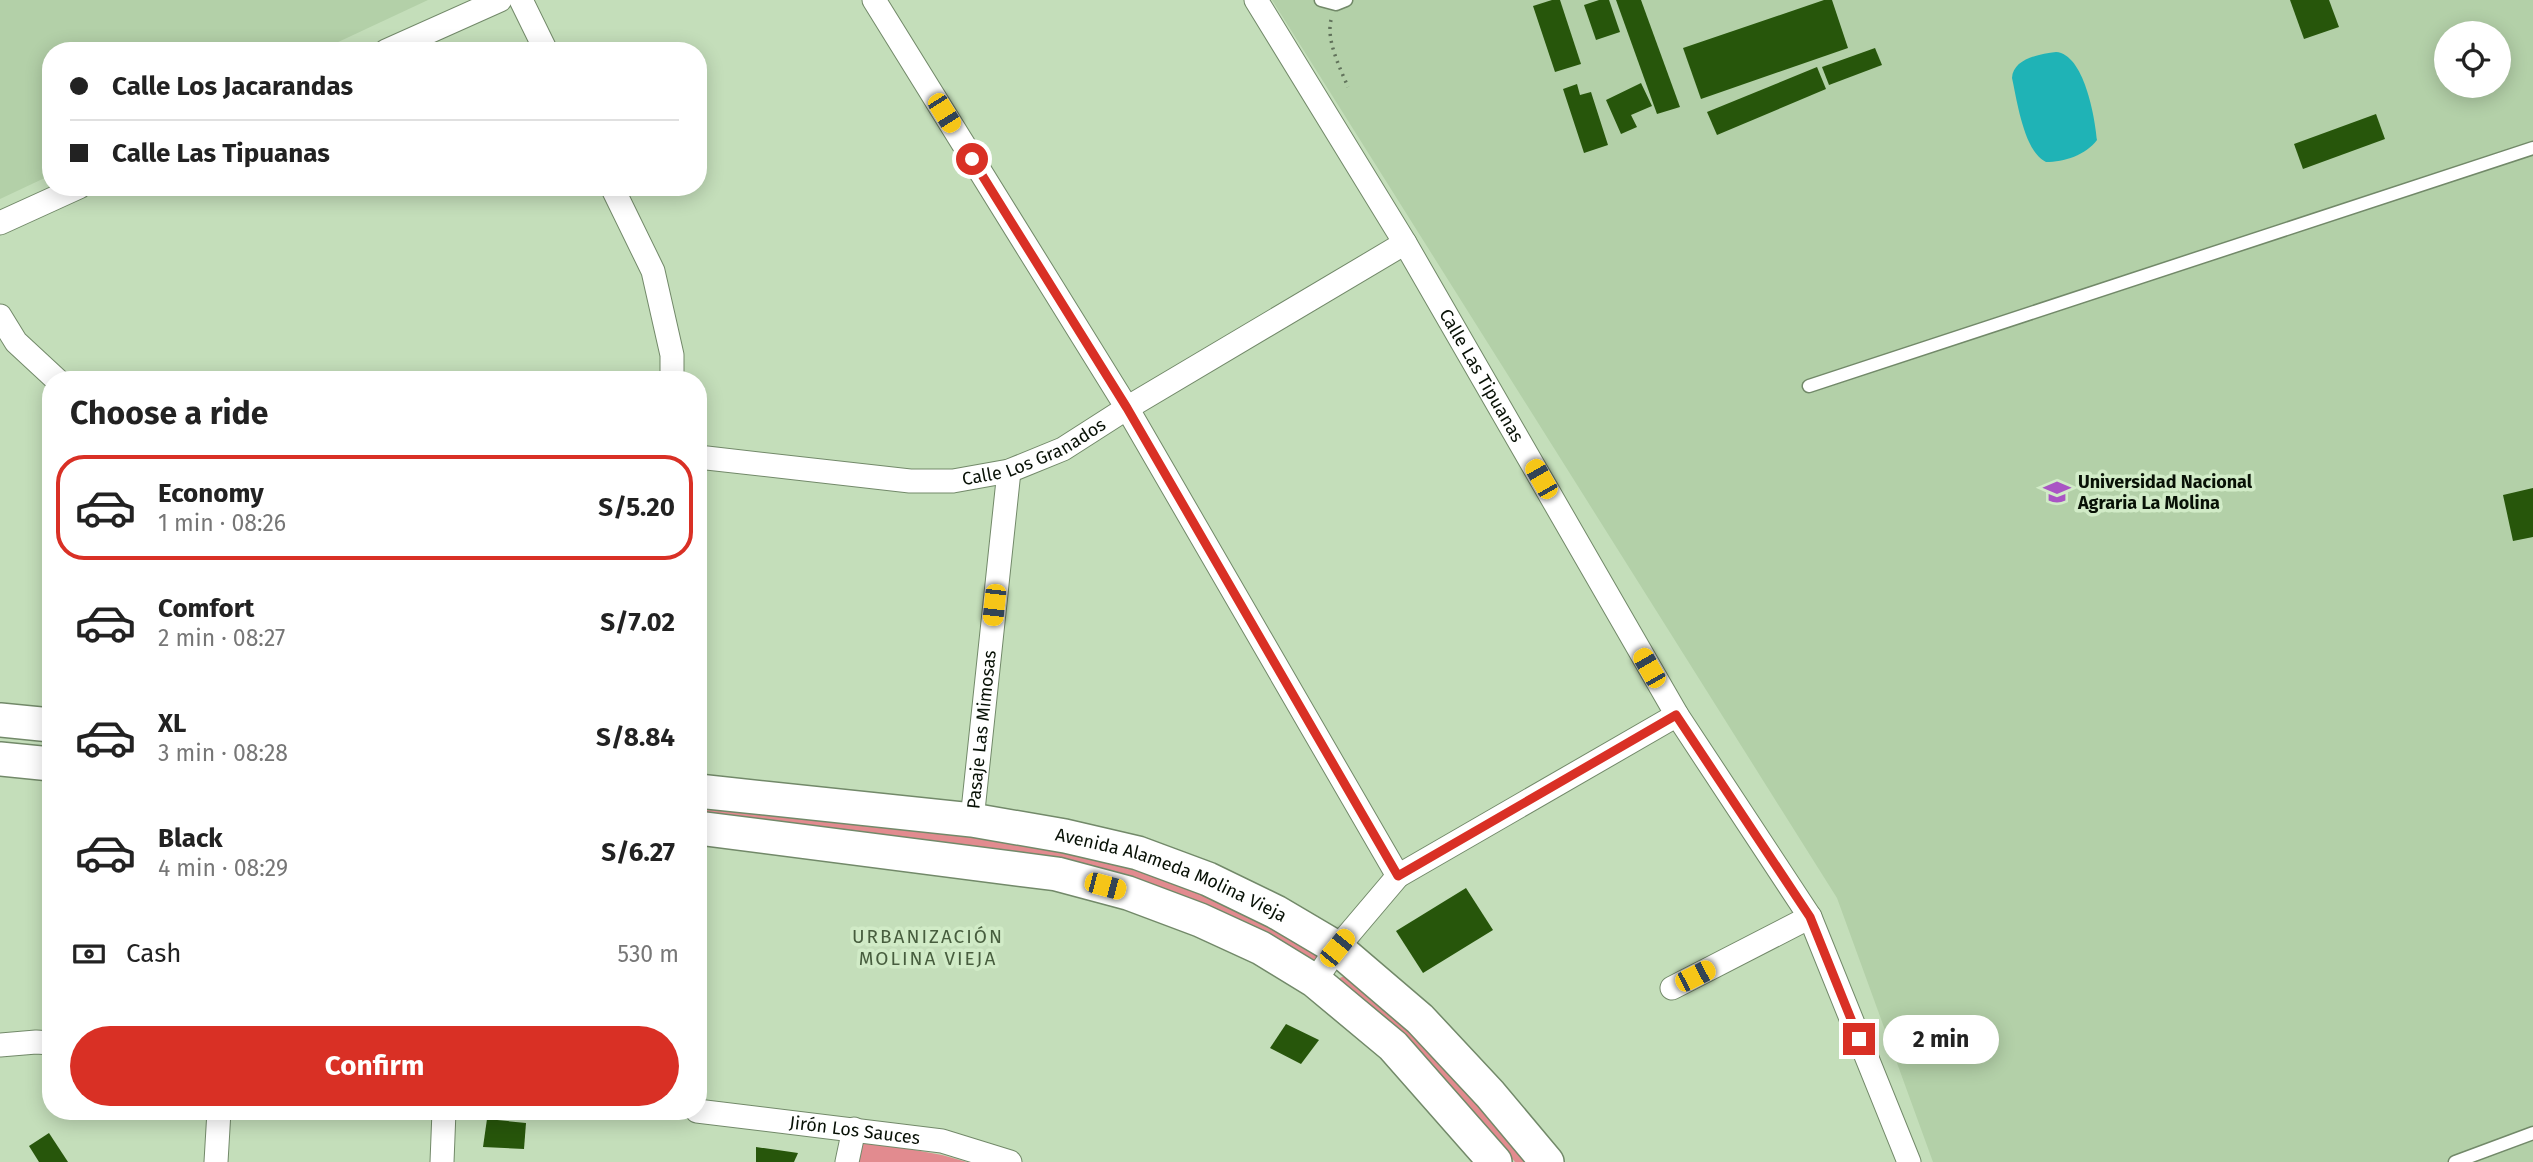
<!DOCTYPE html>
<meta charset="utf-8">
<style>
body{margin:0;font-family:"Fira Sans",sans-serif;background:#f2f2f2;color:#222;height:100vh;display:flex;flex-direction:column;font-size:26px;white-space:nowrap}
*{box-sizing:border-box;margin:0}
p{font-size:23px;color:#767676}
.icon{flex:none;width:38px;height:38px;fill:none;stroke:currentColor;stroke-width:2;stroke-linecap:round;stroke-linejoin:round}
.map{position:relative;flex:1;overflow:hidden}
.side{position:absolute;left:42px;top:371px;width:665px;height:749px;display:flex;flex-direction:column;background:#fff;border-radius:28px;box-shadow:0 4px 18px #0003}
.side>*{flex:none}
.top-card{position:absolute;left:42px;top:42px;width:665px;height:154px;border-radius:28px;box-shadow:0 4px 18px #0003;display:grid;align-content:center;height:154px;padding:0 28px;background:#fff}
.fabs{position:absolute;left:2434px;top:21px;display:grid;gap:14px}
.fabs a{display:grid;place-items:center;width:77px;height:77px;border-radius:50%;background:#fff;box-shadow:0 4px 18px #0003;font-size:35px}
.end{position:absolute;width:32px;height:32px;margin:-16px;border:9px solid #d93025;background:#fff;box-shadow:0 0 0 4px #fff}
.from{border-radius:50%}
.bubble{position:absolute;height:49px;border-radius:24px;background:#fff;box-shadow:0 4px 18px #0003;font-size:23px;font-weight:700;line-height:49px;text-align:center}
.car{position:absolute;width:21px;height:42px;margin:-21px -10px;border-radius:9px;box-shadow:0 0 5px 2px #0007;background:linear-gradient(#f5c518 24%,#345 0 40%,#f5c518 0 76%,#345 0 86%,#f5c518 0)}
.top-card b{display:flex;align-items:center;gap:24px;height:66px;font-size:26px}
.top-card b+b{border-top:2px solid #e0e0e0}
.top-card i{width:18px;height:18px;background:#222}
ul{padding:0;list-style:none}
li{display:flex;align-items:center;gap:21px;height:105px;margin:0 14px 10px;padding:0 14px;border:4px solid transparent;border-radius:28px}
li div{flex:1}
li b{display:block;font-size:26px}
li em{font-style:normal;font-weight:700}
li.selected{border-color:#d93025}
li>.icon{width:63px;height:63px;stroke-width:1.5}
h2{padding:0 28px;font-size:32px;line-height:84px}
.pay{display:flex;align-items:center;gap:18px;height:77px;padding:0 28px;font-size:26px}
.pay p{margin-inline-start:auto}
.cta{display:flex;gap:14px;margin-top:auto;padding:14px 28px}
.cta a{flex:1;height:80px;border-radius:42px;background:#d93025;color:#fff;font-size:28px;font-weight:700;line-height:80px;text-align:center}
.map>svg:first-child{display:block}
.built{fill:#b3d0a8;fill-rule:evenodd}
.green{fill:#e28b8f}
.water{fill:#1fb3b6}
.building{fill:#27560b}
.lines{fill:none;stroke-linecap:round;stroke-linejoin:round}
.lane-casing{stroke:#728969;stroke-width:15}
.street-casing{stroke:#728969;stroke-width:25}
.secondary-casing{stroke:#728969;stroke-width:36}
.path{stroke:#61725b;stroke-width:3.5;stroke-dasharray:2 5;stroke-linecap:butt}
.lane{stroke:#fff;stroke-width:12}
.street{stroke:#fff;stroke-width:23}
.secondary{stroke:#fff;stroke-width:33}
.route{stroke:#d93025;stroke-width:9}
.labels{text-anchor:middle;stroke-width:7;stroke-linejoin:round;paint-order:stroke}
.street-label{font-size:18px;fill:#081106;stroke:#d1ebc7}
.poi-label{font-size:18px;font-weight:bold;fill:#081106;stroke:#d1ebc7;text-anchor:start}
.neighbourhood-label{font-size:19px;letter-spacing:2px;fill:#475d3e;stroke:#d1ebc7}
</style>
<div class="map">
<svg width="2533" height="1162" viewBox="0 0 2533 1162">
<rect width="100%" height="100%" fill="#c4deba"/>
<!-- built -->
<g class="built">
<path d="M 0,0 L 428,0 L 319,51 L 51,51 L 51,175 L 0,199 Z"/>
<path d="M 1272,0 L 2533,0 L 2533,1162 L 1933,1162 L 1837,898 ZM 2446,33 L 2499,33 L 2499,86 L 2446,86 Z"/>
</g>
<!-- green -->
<g class="green">
<path d="M 698,803 L 871,820 L 1064,848 L 1211,895 L 1317,952 L 1317,962 L 1197,908 L 698,822 Z"/>
<path d="M 1347,975 L 1407,1021 L 1528,1162 L 1515,1162 L 1499,1143 L 1335,980 Z"/>
<path d="M 860,1140 L 942,1155 L 967,1162 L 856,1162 Z"/>
</g>
<!-- water -->
<path class="water" d="M 2056,52 C 2084,54 2095,117 2097,140 C 2086,155 2064,162 2046,162 C 2024,152 2017,100 2012,78 C 2013,59 2039,54 2056,52 Z"/>
<!-- building -->
<g class="building">
<path d="M 1552,0 L 1560,0 L 1581,64 L 1555,72 L 1533,6 Z"/>
<path d="M 1599,0 L 1609,0 L 1620,32 L 1596,40 L 1584,5 Z"/>
<path d="M 1616,0 L 1641,0 L 1680,107 L 1657,114 Z"/>
<path d="M 1824,0 L 1832,0 L 1848,48 L 1701,99 L 1683,48 Z"/>
<path d="M 2290,0 L 2329,0 L 2339,27 L 2304,39 Z"/>
<path d="M 1875,48 L 1882,65 L 1829,85 L 1822,67 Z"/>
<path d="M 1817,67 L 1826,89 L 1717,135 L 1707,112 Z"/>
<path d="M 1641,83 L 1652,106 L 1631,115 L 1637,127 L 1621,134 L 1606,100 Z"/>
<path d="M 1577,84 L 1580,95 L 1591,92 L 1608,145 L 1584,153 L 1563,89 Z"/>
<path d="M 2376,114 L 2385,139 L 2303,169 L 2294,144 Z"/>
<path d="M 2533,488 L 2533,537 L 2513,541 L 2503,495 Z"/>
<path d="M 1466,888 L 1493,930 L 1423,973 L 1396,931 Z"/>
<path d="M 1286,1024 L 1319,1040 L 1301,1064 L 1270,1048 Z"/>
<path d="M 487,1119 L 526,1123 L 524,1149 L 483,1147 Z"/>
<path d="M 49,1133 L 68,1162 L 39,1162 L 29,1146 Z"/>
<path d="M 756,1147 L 798,1153 L 794,1162 L 756,1162 Z"/>
</g>
<g class="lines">
<!-- lane casing -->
<g class="lane-casing">
<g id="lane">
<path d="M 1321,0 L 1336,4 L 1346,0"/>
<path d="M 1809,386 L 2533,148"/>
<path d="M 2455,1162 L 2533,1133"/>
</g>
</g>
<!-- street casing -->
<g class="street-casing">
<g id="street">
<path d="M 521,0 L 546,51"/>
<path d="M 874,0 L 1127,408 L 1398,876"/>
<path id="s1" d="M 1256,0 L 1405,243 L 1677,715 L 1810,917 L 1909,1162"/>
<path d="M 386,51 L 500,0"/>
<path d="M 612,187 L 653,271 L 672,355 L 672,380"/>
<path d="M 0,223 L 79,187"/>
<path d="M 0,316 L 16,342 L 57,380"/>
<path id="s2" d="M 698,457 L 910,481 L 953,481 L 1009,471 L 1063,449 L 1127,408 L 1405,243"/>
<path id="s3" d="M 972,820 L 1009,471"/>
<path d="M 1315,981 L 1337,948 L 1398,876 L 1677,715"/>
<path d="M 1672,988 L 1810,917"/>
<path d="M 0,1045 L 36,1042 L 51,1043"/>
<path id="s4" d="M 697,1111 L 942,1141 L 1010,1162"/>
<path d="M 216,1162 L 219,1111"/>
<path d="M 442,1162 L 444,1111"/>
<path d="M 847,1162 L 854,1129"/>
</g>
</g>
<!-- secondary casing -->
<g class="secondary-casing">
<g id="secondary">
<path d="M 0,720 L 51,725"/>
<path d="M 0,759 L 51,764"/>
<path id="s5" d="M 698,791 L 972,820 L 1065,836 L 1138,853 L 1208,879 L 1276,912 L 1337,948 L 1420,1019 L 1490,1094 L 1547,1162"/>
<path d="M 698,828 L 1057,874 L 1128,893 L 1200,920 L 1261,948 L 1315,981 L 1393,1046 L 1495,1162"/>
</g>
</g>
<!-- path -->
<path class="path" d="M 1331,20 C 1326,40 1340,68 1348,87"/>
<!-- lane -->
<use href="#lane" class="lane"/>
<!-- street -->
<use href="#street" class="street"/>
<!-- secondary -->
<use href="#secondary" class="secondary"/>
</g>
<g class="lines">
<!-- route -->
<path class="route" d="M 972,159 L 1127,408 L 1398,876 L 1676,715 L 1810,917 L 1859,1039"/>
</g>
<!-- icons -->
<defs>
<g id="university-bare" transform="scale(2.1)"><path d="M0-5L7-2L0 1L-7-2ZM-4 1L0 2.5L4 1V4Q0 6-4 4Z" fill="#a955c4" stroke="#d1ebc7" stroke-width="2.5" paint-order="stroke"/></g>
</defs>
<g fill-rule="evenodd">
<use href="#university-bare" x="2057" y="492"/>
</g>
<g class="labels">
<!-- street labels -->
<g class="street-label">
<text dy="6" stroke="none"><textPath href="#s1" startOffset="438">Calle Las Tipuanas</textPath></text>
<text dy="6" stroke="none"><textPath href="#s2" startOffset="343">Calle Los Granados</textPath></text>
<text dy="6" stroke="none"><textPath href="#s3" startOffset="91">Pasaje Las Mimosas</textPath></text>
<text dy="6" stroke="none"><textPath href="#s5" startOffset="483">Avenida Alameda Molina Vieja</textPath></text>
<text dy="6" stroke="none"><textPath href="#s4" startOffset="159">Jirón Los Sauces</textPath></text>
</g>
<!-- poi labels -->
<g class="poi-label">
<text x="2078" y="488">Universidad Nacional<tspan x="2078" dy="21">Agraria La Molina</tspan></text>
</g>
<!-- neighbourhood labels -->
<g class="neighbourhood-label">
<text x="928" y="943">URBANIZACIÓN<tspan x="928" dy="22">MOLINA VIEJA</tspan></text>
</g>
</g>
</svg>
<div class="fabs">
<a><svg class="icon" aria-label="locate" viewBox="0 0 24 24"><circle cx="12" cy="12" r="6"/><path d="M12 2v4M12 18v4M2 12h4M18 12h4"/></svg></a>
</div>
<i class="end from" style="left:972px;top:159px"></i>
<i class="end" style="left:1859px;top:1039px"></i>
<div class="bubble" style="left:1883px;top:1015px;width:116px">2 min</div>
<i class="car" style="left:944px;top:113px;rotate:148deg"></i>
<i class="car" style="left:1541px;top:479px;rotate:330deg"></i>
<i class="car" style="left:994px;top:605px;rotate:186deg"></i>
<i class="car" style="left:1649px;top:668px;rotate:330deg"></i>
<i class="car" style="left:1105px;top:886px;rotate:105deg"></i>
<i class="car" style="left:1337px;top:948px;rotate:39deg"></i>
<i class="car" style="left:1695px;top:976px;rotate:63deg"></i>
<div class="top-card">
<b><i class="from"></i>Calle Los Jacarandas</b>
<b><i></i>Calle Las Tipuanas</b>
</div>
<section class="side">
<h2>Choose a ride</h2>
<ul>
<li class="selected"><svg class="icon" aria-label="car" viewBox="0 0 24 24"><path d="M5 17H2v-5l4-1 3-4h7l3 4 3 1v5h-3M9 17h6M6 11h13"/><circle cx="7" cy="17" r="2"/><circle cx="17" cy="17" r="2"/></svg><div><b>Economy</b><p>1 min · 08:26</p></div><em>S/5.20</em></li>
<li><svg class="icon" aria-label="car" viewBox="0 0 24 24"><path d="M5 17H2v-5l4-1 3-4h7l3 4 3 1v5h-3M9 17h6M6 11h13"/><circle cx="7" cy="17" r="2"/><circle cx="17" cy="17" r="2"/></svg><div><b>Comfort</b><p>2 min · 08:27</p></div><em>S/7.02</em></li>
<li><svg class="icon" aria-label="car" viewBox="0 0 24 24"><path d="M5 17H2v-5l4-1 3-4h7l3 4 3 1v5h-3M9 17h6M6 11h13"/><circle cx="7" cy="17" r="2"/><circle cx="17" cy="17" r="2"/></svg><div><b>XL</b><p>3 min · 08:28</p></div><em>S/8.84</em></li>
<li><svg class="icon" aria-label="car" viewBox="0 0 24 24"><path d="M5 17H2v-5l4-1 3-4h7l3 4 3 1v5h-3M9 17h6M6 11h13"/><circle cx="7" cy="17" r="2"/><circle cx="17" cy="17" r="2"/></svg><div><b>Black</b><p>4 min · 08:29</p></div><em>S/6.27</em></li>
</ul>
<div class="pay"><svg class="icon" aria-label="cash" viewBox="0 0 24 24"><path d="M3 7h18v10H3z"/><circle cx="12" cy="12" r="2"/></svg>Cash<p>530 m</p></div>
<div class="cta"><a>Confirm</a></div>
</section>
</div>
